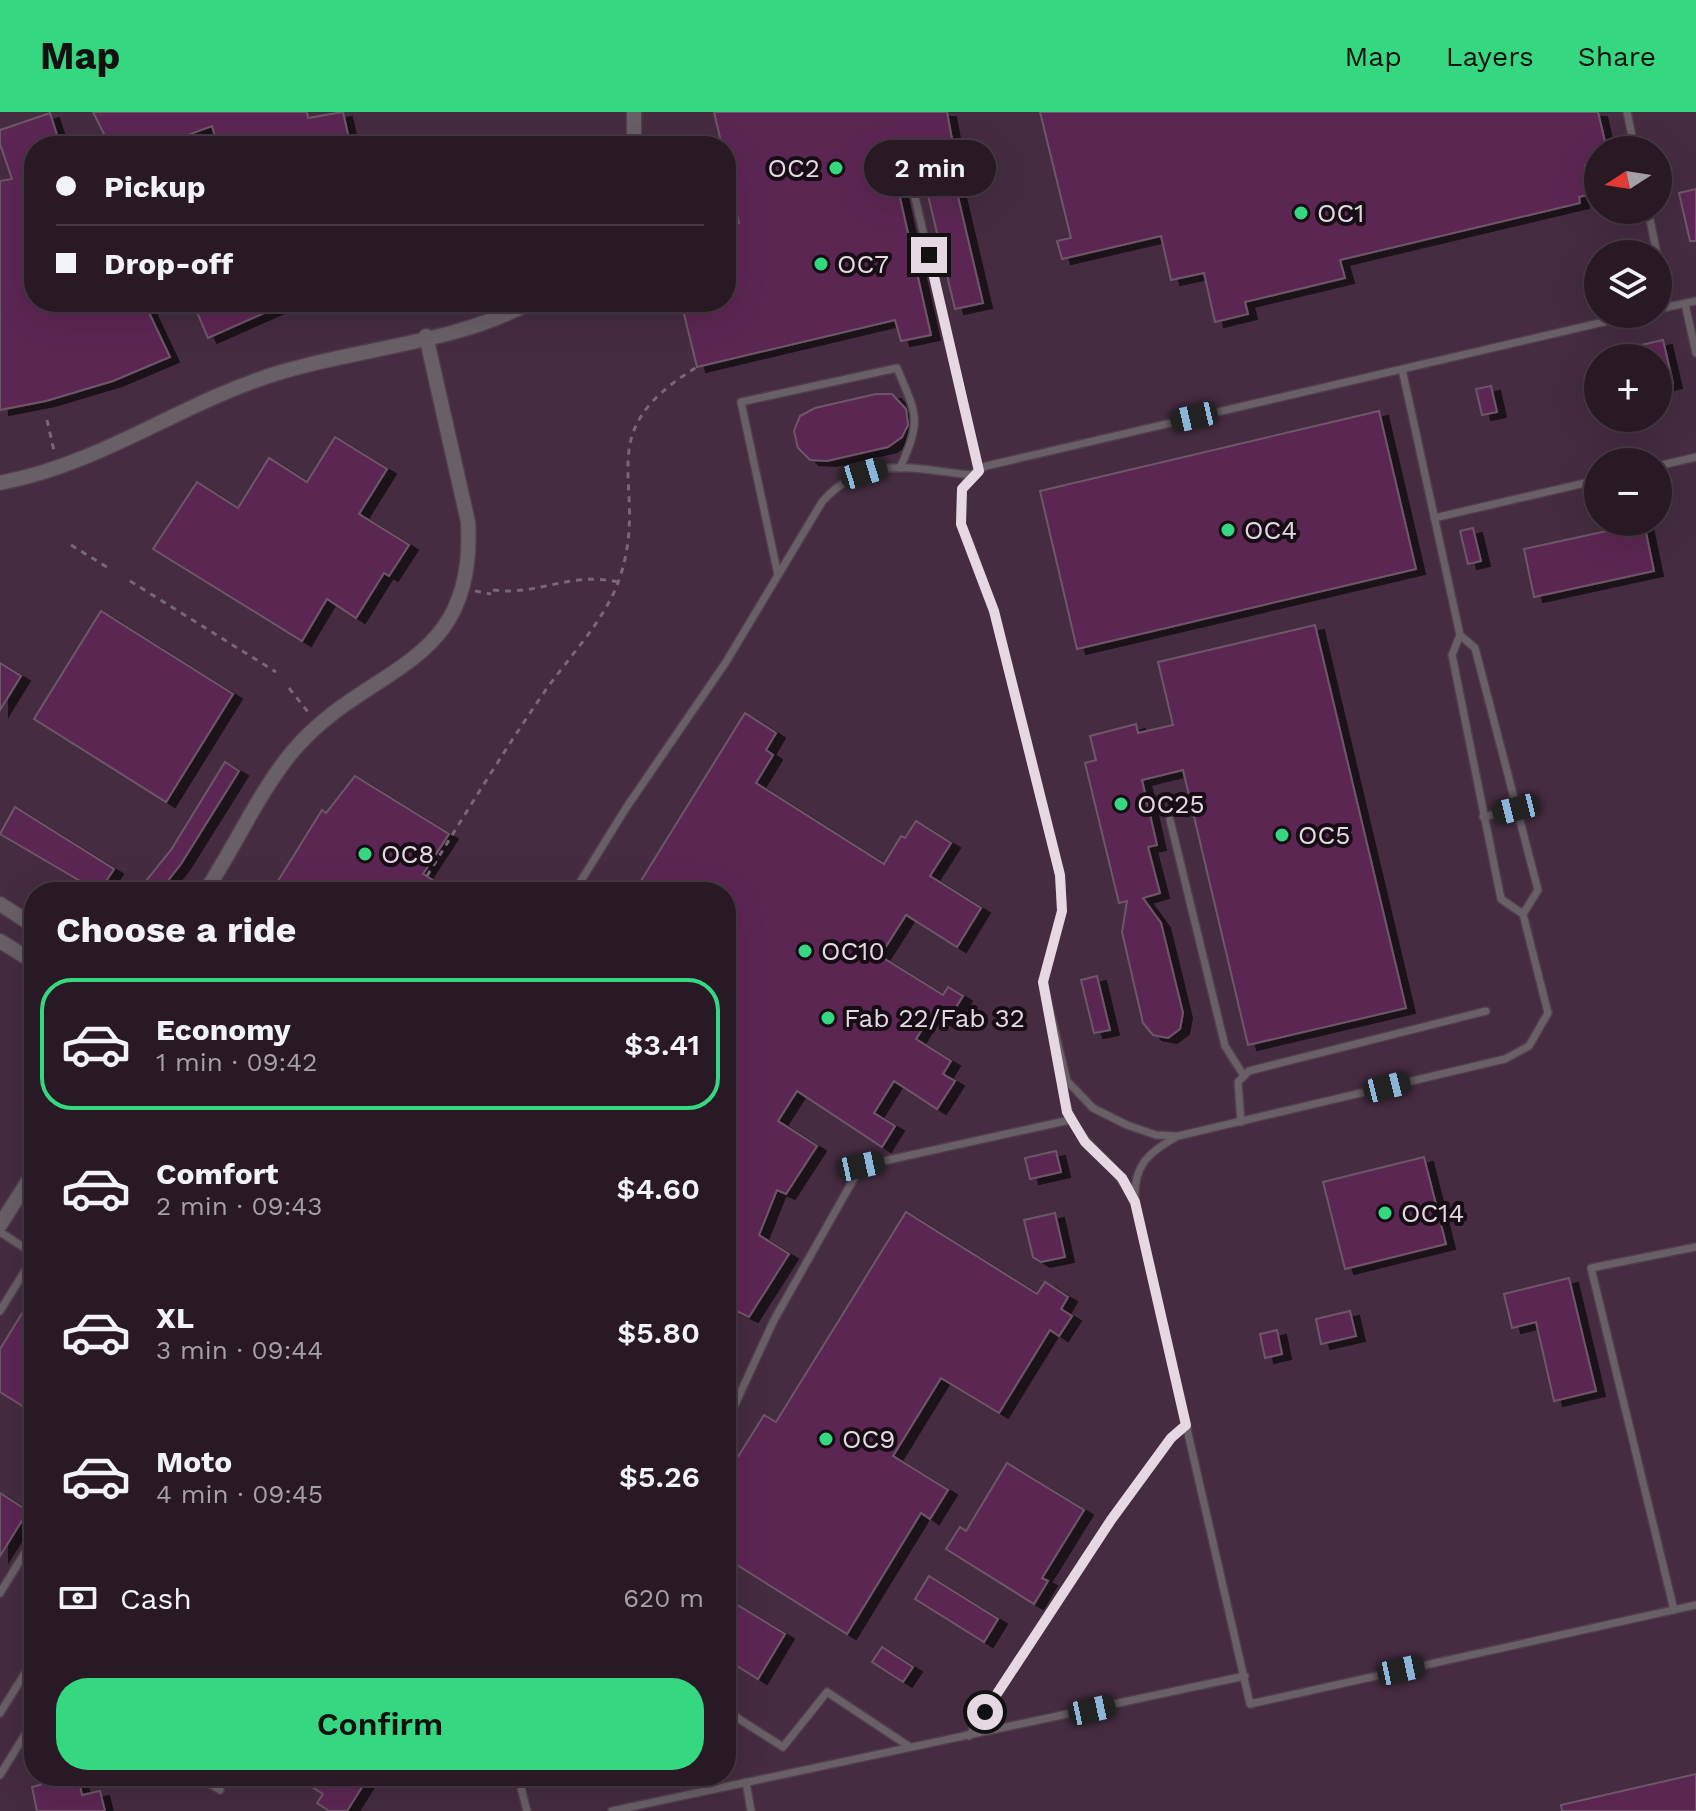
<!DOCTYPE html>
<meta charset="utf-8">
<style>
body{margin:0;font-family:"Work Sans",sans-serif;background:#30222d;color:#f1f3f6;height:100vh;display:flex;flex-direction:column;font-size:30px;white-space:nowrap}
*{box-sizing:border-box;margin:0}
p{font-size:26px;color:#a5a0a7}
.icon{flex:none;width:44px;height:44px;fill:none;stroke:currentColor;stroke-width:2;stroke-linecap:round;stroke-linejoin:round}
.map{position:relative;flex:1;overflow:hidden}
.sheet{position:absolute;left:24px;top:770px;width:712px;height:904px;display:flex;flex-direction:column;background:#281925;border-radius:32px;box-shadow:0 8px 32px #0002,0 0 0 2px #443842}
.sheet>*{flex:none}
.hud{position:absolute;left:24px;top:24px;width:712px;height:176px;border-radius:32px;box-shadow:0 8px 32px #0002,0 0 0 2px #443842;display:grid;align-content:center;height:176px;padding:0 32px;background:#281925}
.needle{width:52px;rotate:258deg}
.buttons{position:absolute;left:1584px;top:24px;display:grid;gap:16px}
.buttons a{display:grid;place-items:center;width:88px;height:88px;border-radius:50%;background:#281925;box-shadow:0 8px 32px #0002,0 0 0 2px #443842;font-size:40px}
.end{position:absolute;width:36px;height:36px;margin:-18px;border:10px solid #e5d8e2;background:#111;box-shadow:0 0 0 4px #111}
.from{border-radius:50%}
.bubble{position:absolute;height:56px;border-radius:28px;background:#281925;box-shadow:0 8px 32px #0002,0 0 0 2px #443842;font-size:26px;font-weight:600;line-height:56px;text-align:center}
.car{position:absolute;width:24px;height:48px;margin:-24px -12px;border-radius:10px;box-shadow:0 0 6px 2px #0007;background:linear-gradient(#222 24%,#8ab4d8 0 40%,#222 0 76%,#8ab4d8 0 86%,#222 0)}
.hud b{display:flex;align-items:center;gap:28px;height:76px;font-size:30px}
.hud b+b{border-top:2px solid #443842}
.hud i{width:20px;height:20px;background:#f1f3f6}
ul{padding:0;list-style:none}
li{display:flex;align-items:center;gap:24px;height:132px;margin:0 16px 12px;padding:0 16px;border:4px solid transparent;border-radius:32px}
li div{flex:1}
li b{display:block;font-size:30px}
li em{font-style:normal;font-weight:600}
li.active{border-color:#35d881}
li>.icon{width:72px;height:72px;stroke-width:1.5}
h2{padding:0 32px;font-size:36px;line-height:96px}
.pay{display:flex;align-items:center;gap:20px;height:88px;padding:0 32px;font-size:30px}
.pay p{margin-inline-start:auto}
.button{display:flex;gap:16px;margin-top:auto;padding:16px 32px}
.button a{flex:1;height:92px;border-radius:32px;background:#35d881;color:#111;font-size:32px;font-weight:600;line-height:92px;text-align:center}
header{display:flex;align-items:center;gap:48px;box-sizing:border-box;height:112px;padding:0 40px;background:#35d881;color:#111}
header strong{font-size:38px}
nav{display:flex;gap:44px;margin-inline-start:auto;font-size:28px}
.map>svg:first-child{display:block}
.built{fill:#452c40;fill-rule:evenodd}
.building{fill:#5b2652;stroke:#6d5768;stroke-width:2;filter:url(#shadow)}
.lines{fill:none;stroke-linecap:round;stroke-linejoin:round}
.lane-casing{stroke:#513e4d;stroke-width:10}
.street-casing{stroke:#513e4d;stroke-width:17}
.path{stroke:#786774;stroke-width:3;stroke-dasharray:6 6;stroke-linecap:butt}
.lane{stroke:#695f67;stroke-width:7}
.street{stroke:#695f67;stroke-width:14}
.route{stroke:#e5d8e2;stroke-width:10}
.poi-dot{fill:#35d881;stroke:#170e15;stroke-width:3}
.labels{text-anchor:middle;stroke-width:8;stroke-linejoin:round;paint-order:stroke}
.poi-label{font-size:26px;fill:#e5d8e2;stroke:#170e15;text-anchor:start}
</style>
<header>
<strong>Map</strong>
<nav><a>Map</a><a>Layers</a><a>Share</a></nav>
</header>
<div class="map">
<svg width="1696" height="1699" viewBox="0 0 1696 1699">
<defs>
<filter id="shadow"><feDropShadow dx="9" dy="5" stdDeviation="0" flood-color="#0009"/></filter>
</defs>
<rect width="100%" height="100%" fill="#352131"/>
<!-- built -->
<path class="built" d="M 0,0 L 1696,0 L 1696,1699 L 0,1699 ZM 34,34 L 726,34 L 726,190 L 34,190 ZM 1598,38 L 1658,38 L 1658,98 L 1598,98 ZM 1598,142 L 1658,142 L 1658,202 L 1598,202 ZM 1598,246 L 1658,246 L 1658,306 L 1598,306 ZM 1598,350 L 1658,350 L 1658,410 L 1598,410 ZM 34,780 L 726,780 L 726,1664 L 34,1664 Z"/>
<!-- building -->
<g class="building">
<path d="M 93,0 L 307,0 L 308,6 L 343,0 L 349,27 L 318,34 L 218,34 L 212,14 L 158,34 L 110,34 Z"/>
<path d="M 714,0 L 947,0 L 957,54 L 951,55 L 983,191 L 955,197 L 923,62 L 896,68 L 931,223 L 901,229 L 895,208 L 697,255 L 681,190 L 726,190 L 726,115 L 739,111 L 726,53 L 726,34 L 722,34 Z"/>
<path d="M 1040,0 L 1598,0 L 1607,38 L 1598,38 L 1598,50 L 1585,53 L 1591,82 L 1579,85 L 1580,91 L 1340,148 L 1345,166 L 1245,190 L 1248,202 L 1215,210 L 1204,161 L 1171,168 L 1161,124 L 1062,147 L 1057,129 L 1071,126 Z"/>
<path d="M 50,1 L 59,29 L 34,34 L 34,90 L 24,94 L 34,132 L 34,190 L 144,190 L 170,245 L 113,269 L 46,289 L 0,298 L 0,69 L 12,67 L 0,32 L 0,18 Z"/>
<path d="M 1696,77 L 1696,129 L 1690,129 L 1679,81 Z"/>
<path d="M 215,190 L 289,190 L 208,226 L 196,198 Z"/>
<path d="M 1663,228 L 1673,271 L 1658,275 L 1658,246 L 1612,246 L 1611,240 Z"/>
<path d="M 1491,274 L 1497,300 L 1482,303 L 1476,277 Z"/>
<path d="M 876,282 L 892,282 L 906,297 L 908,313 L 902,325 L 888,335 L 827,349 L 810,348 L 798,336 L 794,319 L 800,304 L 815,296 Z"/>
<path d="M 1379,299 L 1416,457 L 1077,537 L 1040,379 Z"/>
<path d="M 335,325 L 387,357 L 359,402 L 409,433 L 389,464 L 384,461 L 356,506 L 327,487 L 302,529 L 153,437 L 197,370 L 238,396 L 269,346 L 307,370 Z"/>
<path d="M 1644,411 L 1654,459 L 1534,485 L 1524,437 Z"/>
<path d="M 1473,416 L 1481,449 L 1468,452 L 1460,419 Z"/>
<path d="M 101,499 L 233,582 L 166,690 L 34,607 Z"/>
<path d="M 1315,513 L 1406,896 L 1248,933 L 1183,658 L 1142,668 L 1157,733 L 1148,735 L 1160,781 L 1143,786 L 1161,811 L 1183,901 L 1180,917 L 1168,926 L 1153,923 L 1143,911 L 1122,820 L 1127,789 L 1119,791 L 1085,651 L 1096,648 L 1090,624 L 1136,612 L 1138,621 L 1173,613 L 1158,550 Z"/>
<path d="M 0,551 L 21,564 L 0,598 Z"/>
<path d="M 745,601 L 776,621 L 766,638 L 773,643 L 756,671 L 884,752 L 901,724 L 905,726 L 916,709 L 951,731 L 930,764 L 981,796 L 957,835 L 906,803 L 880,844 L 943,883 L 948,875 L 963,884 L 946,911 L 932,902 L 916,927 L 951,949 L 943,962 L 955,969 L 937,997 L 894,969 L 874,1001 L 895,1014 L 882,1035 L 797,979 L 778,1009 L 817,1034 L 786,1082 L 777,1078 L 759,1123 L 789,1142 L 749,1205 L 726,1194 L 726,780 L 634,780 Z"/>
<path d="M 225,650 L 239,659 L 181,752 L 159,780 L 137,780 L 171,738 Z"/>
<path d="M 355,664 L 449,722 L 423,762 L 452,780 L 271,780 L 322,698 L 326,701 Z"/>
<path d="M 15,695 L 114,757 L 99,780 L 0,722 Z"/>
<path d="M 1097,864 L 1110,918 L 1094,921 L 1081,868 Z"/>
<path d="M 1056,1039 L 1061,1060 L 1030,1067 L 1025,1046 Z"/>
<path d="M 1424,1045 L 1446,1132 L 1345,1157 L 1323,1070 Z"/>
<path d="M 906,1100 L 1037,1182 L 1045,1170 L 1068,1185 L 1061,1197 L 1072,1204 L 1059,1224 L 1050,1218 L 999,1301 L 941,1266 L 893,1344 L 948,1378 L 930,1407 L 921,1401 L 847,1522 L 726,1446 L 726,1364 L 764,1303 L 776,1310 Z"/>
<path d="M 1055,1101 L 1065,1145 L 1041,1150 L 1033,1145 L 1024,1108 Z"/>
<path d="M 1569,1166 L 1596,1279 L 1554,1289 L 1536,1210 L 1512,1216 L 1504,1182 Z"/>
<path d="M 34,1182 L 34,1301 L 0,1280 L 0,1237 Z"/>
<path d="M 1350,1199 L 1356,1224 L 1321,1232 L 1316,1207 Z"/>
<path d="M 1277,1218 L 1282,1242 L 1265,1246 L 1260,1222 Z"/>
<path d="M 1007,1351 L 1084,1398 L 1042,1466 L 1048,1469 L 1034,1492 L 946,1437 L 960,1415 L 966,1419 Z"/>
<path d="M 0,1381 L 28,1399 L 0,1444 Z"/>
<path d="M 929,1464 L 998,1507 L 984,1530 L 915,1487 Z"/>
<path d="M 726,1486 L 785,1522 L 758,1567 L 726,1547 Z"/>
<path d="M 882,1535 L 913,1555 L 903,1570 L 872,1550 Z"/>
<path d="M 1696,1662 L 1696,1699 L 1562,1699 L 1561,1693 Z"/>
<path d="M 41,1664 L 78,1664 L 82,1683 L 100,1679 L 105,1699 L 37,1699 L 32,1675 L 43,1672 Z"/>
<path d="M 294,1664 L 369,1664 L 347,1699 L 329,1699 L 317,1691 L 323,1682 Z"/>
</g>
<g class="lines">
<!-- lane casing -->
<g class="lane-casing">
<g id="lane">
<path d="M 1627,0 L 1635,38"/>
<path d="M 914,81 L 979,359"/>
<path d="M 1648,98 L 1657,142"/>
<path d="M 1658,147 L 1668,195"/>
<path d="M 1685,192 L 1696,241"/>
<path d="M 1658,197 L 1696,189"/>
<path d="M 1402,257 L 1460,523 L 1475,536 L 1538,778 L 1523,802 L 1548,901 L 1529,934 L 1505,947 L 1178,1024 L 1156,1023 L 1127,1013 L 1093,996 L 1067,969 L 1043,870 L 1062,799 L 1060,763 L 994,499 L 961,412 L 962,377 L 971,363 L 986,354 L 1638,202"/>
<path d="M 1658,354 L 1696,345"/>
<path d="M 1434,406 L 1598,368"/>
<path d="M 778,463 L 741,290 L 897,256 C 917,304 922,307 900,356"/>
<path d="M 1460,523 L 1452,543 L 1501,787 L 1523,802"/>
<path d="M 1483,705 L 1516,697"/>
<path d="M 1170,708 L 1225,934 L 1244,964"/>
<path d="M 574,780 L 626,696 L 726,550 L 822,390 C 865,341 913,357 971,363"/>
<path d="M 1061,961 C 1066,1035 1104,1031 1134,1088"/>
<path d="M 1241,1010 L 1238,970 L 1249,959 L 1486,899"/>
<path d="M 1176,1025 C 1146,1042 1133,1055 1135,1090 L 1250,1592 L 1696,1493"/>
<path d="M 0,1120 L 34,1142"/>
<path d="M 0,1199 L 34,1144"/>
<path d="M 726,1312 L 774,1208 L 861,1054 L 1070,1008"/>
<path d="M 0,1481 L 34,1426"/>
<path d="M 1674,1498 L 1591,1156 L 1696,1135"/>
<path d="M 0,1601 L 34,1547"/>
<path d="M 726,1603 L 736,1605 L 783,1635 L 827,1580 L 910,1635"/>
<path d="M 969,1624 L 1111,1408 L 1171,1326 L 1186,1313"/>
<path d="M 0,1663 L 34,1608"/>
<path d="M 198,1664 L 220,1678"/>
<path d="M 518,1664 L 527,1699"/>
<path d="M 746,1670 L 751,1699"/>
<path d="M 612,1699 L 1245,1564"/>
</g>
</g>
<!-- street casing -->
<g class="street-casing">
<g id="street">
<path d="M 634,0 L 634,34"/>
<path d="M 0,371 C 104,351 180,291 278,261 C 358,236 457,231 531,190"/>
<path d="M 205,780 C 235,735 258,681 293,639 C 367,551 477,559 468,410 L 426,224"/>
<path d="M 0,792 L 34,814"/>
<path d="M 0,829 L 34,850"/>
<path d="M 0,1113 L 34,1060"/>
</g>
</g>
<!-- path -->
<g class="path">
<path d="M 47,308 L 54,339"/>
<path d="M 71,433 L 110,457"/>
<path d="M 130,469 L 276,560"/>
<path d="M 493,478 C 539,484 570,459 618,470"/>
<path d="M 475,479 L 491,482"/>
<path d="M 289,576 L 308,600"/>
<path d="M 427,764 C 465,702 503,640 545,579 C 569,545 605,508 619,468 C 653,370 583,324 697,255"/>
</g>
<!-- lane -->
<use href="#lane" class="lane"/>
<!-- street -->
<use href="#street" class="street"/>
</g>
<g class="lines">
<!-- route -->
<path class="route" d="M 929,143 L 979,359 L 962,377 L 961,412 L 994,499 L 1060,763 L 1062,799 L 1043,870 L 1067,1000 L 1085,1030 L 1122,1066 L 1135,1090 L 1186,1313 L 1171,1326 L 1111,1408 L 985,1600"/>
</g>
<!-- markers -->
<g class="poi-dot">
<circle cx="836" cy="56" r="8"/>
<circle cx="1301" cy="101" r="8"/>
<circle cx="821" cy="152" r="8"/>
<circle cx="1228" cy="418" r="8"/>
<circle cx="1121" cy="692" r="8"/>
<circle cx="1282" cy="723" r="8"/>
<circle cx="365" cy="742" r="8"/>
<circle cx="805" cy="839" r="8"/>
<circle cx="828" cy="906" r="8"/>
<circle cx="1385" cy="1101" r="8"/>
<circle cx="826" cy="1327" r="8"/>
</g>
<g class="labels">
<!-- poi labels -->
<g class="poi-label">
<text x="820" y="65" text-anchor="end">OC2</text>
<text x="1317" y="110">OC1</text>
<text x="837" y="161">OC7</text>
<text x="1244" y="427">OC4</text>
<text x="1137" y="701">OC25</text>
<text x="1298" y="732">OC5</text>
<text x="381" y="751">OC8</text>
<text x="821" y="848">OC10</text>
<text x="844" y="915">Fab 22/Fab 32</text>
<text x="1401" y="1110">OC14</text>
<text x="842" y="1336">OC9</text>
</g>
</g>
</svg>
<div class="buttons">
<a><svg class="needle" viewBox="-14 -14 28 28"><path d="M0-13l5 13h-10z" fill="#e53935"/><path d="M0 13l5-13h-10z" fill="#a5a0a7"/></svg></a>
<a><svg class="icon" aria-label="layers" viewBox="0 0 24 24"><path d="M12 4l9 5-9 5-9-5zM3 14l9 5 9-5"/></svg></a>
<a>+</a>
<a>−</a>
</div>
<i class="end from" style="left:985px;top:1600px"></i>
<i class="end" style="left:929px;top:143px"></i>
<div class="bubble" style="left:864px;top:28px;width:132px">2 min</div>
<i class="car" style="left:1194px;top:305px;rotate:257deg"></i>
<i class="car" style="left:864px;top:361px;rotate:73deg"></i>
<i class="car" style="left:1516px;top:697px;rotate:256deg"></i>
<i class="car" style="left:1387px;top:975px;rotate:76deg"></i>
<i class="car" style="left:861px;top:1054px;rotate:78deg"></i>
<i class="car" style="left:1401px;top:1558px;rotate:78deg"></i>
<i class="car" style="left:1092px;top:1598px;rotate:78deg"></i>
<div class="hud">
<b><i class="from"></i>Pickup</b>
<b><i></i>Drop-off</b>
</div>
<section class="sheet">
<h2>Choose a ride</h2>
<ul>
<li class="active"><svg class="icon" aria-label="car" viewBox="0 0 24 24"><path d="M5 17H2v-5l4-1 3-4h7l3 4 3 1v5h-3M9 17h6M6 11h13"/><circle cx="7" cy="17" r="2"/><circle cx="17" cy="17" r="2"/></svg><div><b>Economy</b><p>1 min · 09:42</p></div><em>$3.41</em></li>
<li><svg class="icon" aria-label="car" viewBox="0 0 24 24"><path d="M5 17H2v-5l4-1 3-4h7l3 4 3 1v5h-3M9 17h6M6 11h13"/><circle cx="7" cy="17" r="2"/><circle cx="17" cy="17" r="2"/></svg><div><b>Comfort</b><p>2 min · 09:43</p></div><em>$4.60</em></li>
<li><svg class="icon" aria-label="car" viewBox="0 0 24 24"><path d="M5 17H2v-5l4-1 3-4h7l3 4 3 1v5h-3M9 17h6M6 11h13"/><circle cx="7" cy="17" r="2"/><circle cx="17" cy="17" r="2"/></svg><div><b>XL</b><p>3 min · 09:44</p></div><em>$5.80</em></li>
<li><svg class="icon" aria-label="car" viewBox="0 0 24 24"><path d="M5 17H2v-5l4-1 3-4h7l3 4 3 1v5h-3M9 17h6M6 11h13"/><circle cx="7" cy="17" r="2"/><circle cx="17" cy="17" r="2"/></svg><div><b>Moto</b><p>4 min · 09:45</p></div><em>$5.26</em></li>
</ul>
<div class="pay"><svg class="icon" aria-label="cash" viewBox="0 0 24 24"><path d="M3 7h18v10H3z"/><circle cx="12" cy="12" r="2"/></svg>Cash<p>620 m</p></div>
<div class="button"><a>Confirm</a></div>
</section>
</div>
